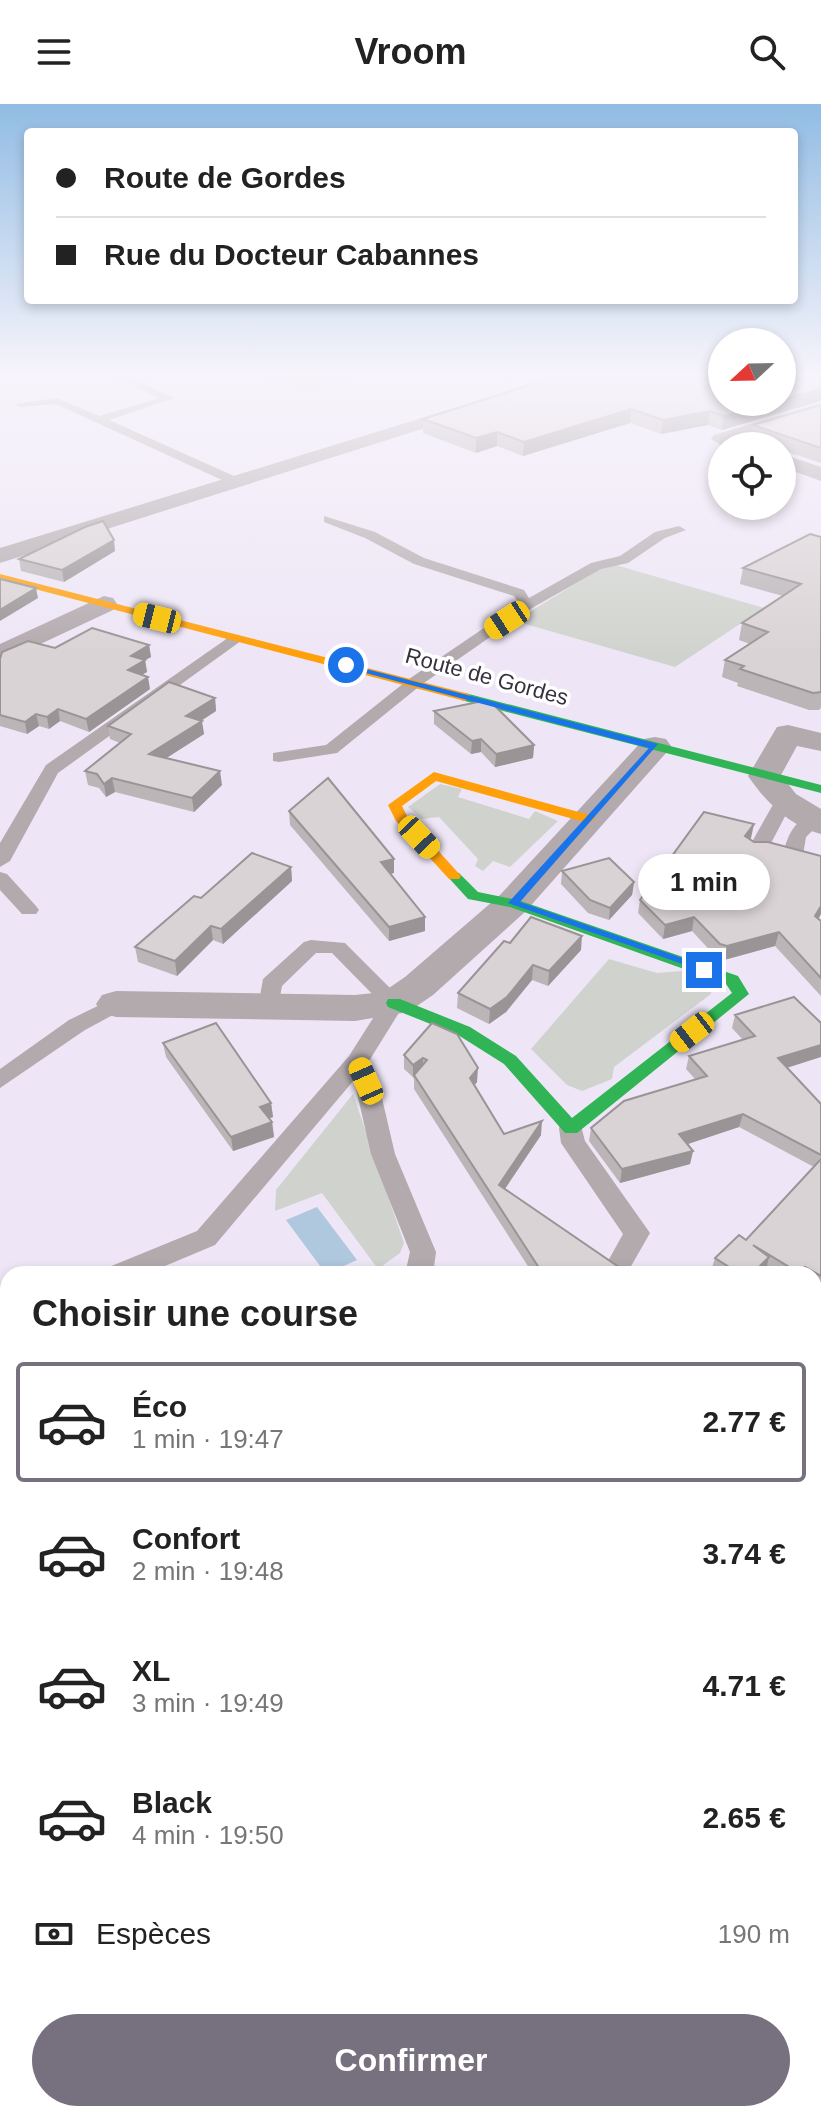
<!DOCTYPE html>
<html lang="fr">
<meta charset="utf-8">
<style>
body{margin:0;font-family:Arial,sans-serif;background:#f6f6f6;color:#222;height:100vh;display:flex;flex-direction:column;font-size:30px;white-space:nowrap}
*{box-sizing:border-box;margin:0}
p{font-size:26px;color:#767676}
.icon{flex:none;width:44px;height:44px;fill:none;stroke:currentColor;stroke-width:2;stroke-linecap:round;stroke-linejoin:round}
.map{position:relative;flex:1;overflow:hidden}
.drawer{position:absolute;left:0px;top:1162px;width:822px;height:856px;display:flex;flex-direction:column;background:#fff;border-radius:24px 24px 0 0;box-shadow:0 4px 12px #0003}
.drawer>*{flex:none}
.hud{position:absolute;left:24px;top:24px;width:774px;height:176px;border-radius:8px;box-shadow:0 4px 12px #0003;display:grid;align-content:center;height:176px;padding:0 32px;background:#fff}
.needle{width:52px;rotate:248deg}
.tools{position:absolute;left:708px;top:224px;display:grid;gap:16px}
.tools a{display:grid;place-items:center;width:88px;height:88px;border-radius:50%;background:#fff;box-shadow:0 4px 12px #0003;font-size:40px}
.end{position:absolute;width:36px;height:36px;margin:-18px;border:10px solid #1a73e8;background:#fff;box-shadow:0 0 0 4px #fff}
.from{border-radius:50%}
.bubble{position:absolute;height:56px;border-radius:28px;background:#fff;box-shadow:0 4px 12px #0003;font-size:26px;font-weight:800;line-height:56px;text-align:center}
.car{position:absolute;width:24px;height:48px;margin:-24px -12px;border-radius:10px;box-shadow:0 0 6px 2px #0007;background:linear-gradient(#f5c518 24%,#345 0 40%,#f5c518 0 76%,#345 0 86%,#f5c518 0)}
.hud b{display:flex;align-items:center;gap:28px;height:76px;font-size:30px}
.hud b+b{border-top:2px solid #e0e0e0}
.hud i{width:20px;height:20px;background:#222}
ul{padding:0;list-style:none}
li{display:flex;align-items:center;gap:24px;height:120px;margin:0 16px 12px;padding:0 16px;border:4px solid transparent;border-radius:8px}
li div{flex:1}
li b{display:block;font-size:30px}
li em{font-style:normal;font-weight:800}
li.current{border-color:#77707e}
li>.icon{width:72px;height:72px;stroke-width:1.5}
h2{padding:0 32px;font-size:36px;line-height:96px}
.pay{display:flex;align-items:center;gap:20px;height:88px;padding:0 32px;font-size:30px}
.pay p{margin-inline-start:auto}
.action{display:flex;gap:16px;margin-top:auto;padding:16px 32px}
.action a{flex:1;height:92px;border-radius:48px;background:#77707e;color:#fff;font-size:32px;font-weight:800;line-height:92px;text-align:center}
header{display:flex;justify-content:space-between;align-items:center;height:104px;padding:0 32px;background:#fff;font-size:36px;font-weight:800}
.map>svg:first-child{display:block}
.green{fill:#d0d3cd}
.water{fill:#afc8de}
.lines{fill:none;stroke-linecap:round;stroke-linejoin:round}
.lane{fill:#b2aaad;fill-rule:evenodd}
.street{fill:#b2aaad;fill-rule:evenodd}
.fast{fill:#30b455;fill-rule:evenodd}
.slow{fill:#ff9f0a;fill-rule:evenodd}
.wall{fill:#bbb5b7}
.shaded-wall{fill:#999495}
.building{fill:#dad3d5;stroke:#999495;stroke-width:2}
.route{fill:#1a73e8}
.labels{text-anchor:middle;stroke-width:7;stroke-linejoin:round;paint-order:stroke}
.far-street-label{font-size:22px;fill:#37313d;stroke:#fff}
</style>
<header><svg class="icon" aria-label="menu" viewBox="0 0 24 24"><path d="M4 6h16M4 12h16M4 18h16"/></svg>Vroom<svg class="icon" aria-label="search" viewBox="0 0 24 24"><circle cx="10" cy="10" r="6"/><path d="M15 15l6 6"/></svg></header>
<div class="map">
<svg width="821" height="2018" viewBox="0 0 821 2018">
<rect width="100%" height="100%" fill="#eee6f6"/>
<!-- green -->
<g class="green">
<path d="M 260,268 L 339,268 L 351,272 L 307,287 Z"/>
<path d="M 609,459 L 764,504 L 675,563 L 515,517 Z"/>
<path d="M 440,680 L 462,685 L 458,693 L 529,715 L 535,707 L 558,717 L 510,763 L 493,757 L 483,767 L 475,762 L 478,755 L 439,713 L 422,715 L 408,703 Z"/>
<path d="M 609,855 L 657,869 L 694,866 L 712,877 L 711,890 L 614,963 L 612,975 L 582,987 L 567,981 L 531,945 Z"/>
<path d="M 353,990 L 404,1139 L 400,1149 L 378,1165 L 322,1089 L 275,1107 L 276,1086 Z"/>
</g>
<!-- water -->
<path class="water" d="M 317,1103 L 357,1156 L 326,1170 L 286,1116 Z"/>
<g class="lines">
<!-- lane -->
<g class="lane">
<path d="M 105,268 L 119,268 L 174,294 L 109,316 L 243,376 L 243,382 L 235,382 L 56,300 L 20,303 L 15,300 L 57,294 L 99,312 L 159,294 Z"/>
<path d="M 324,412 L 375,428 L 424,454 L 524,486 L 529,494 L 591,459 L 620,452 L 655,428 L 679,422 L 686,426 L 665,434 L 628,459 L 601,465 L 532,504 L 421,581 L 337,649 L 279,658 L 273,657 L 273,649 L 326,641 L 409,575 L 519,500 L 514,492 L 414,460 L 365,434 L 324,418 Z"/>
<path d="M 232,531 L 245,534 L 58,669 L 10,757 L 0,763 L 0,739 L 46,661 Z"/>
<path d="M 784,692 L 793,697 L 768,745 L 765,749 L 751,749 L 748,745 L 775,697 Z"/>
<path d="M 813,710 L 820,712 L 821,718 L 806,733 L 803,751 L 793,757 L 786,755 L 783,751 C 787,733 793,717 813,710 Z"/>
<path d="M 0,768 L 7,770 L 36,802 L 39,806 L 36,810 L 22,810 L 0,786 Z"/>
<path d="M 311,836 L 345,839 L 405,899 L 369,957 L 378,977 L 395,1050 L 436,1148 L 433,1170 L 405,1170 L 410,1148 L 371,1050 L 354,976 L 215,1141 L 146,1170 L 105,1170 L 109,1163 L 197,1127 L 349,952 L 382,900 L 332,849 L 316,849 L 282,882 L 277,908 L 261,908 L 258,903 L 263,875 L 304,838 Z"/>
<path d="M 116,893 L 127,900 L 124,905 L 85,926 L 0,984 L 0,965 L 69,916 Z"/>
<path d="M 571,1015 L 580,1018 L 585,1037 L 650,1129 L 630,1164 L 621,1167 L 612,1164 L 608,1157 L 623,1130 L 561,1039 L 559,1024 L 562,1018 Z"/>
<path d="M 8,1212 L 8,1239 L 0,1241 L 0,1214 Z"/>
<path d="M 0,1270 L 8,1273 L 8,1323 L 0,1320 Z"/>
</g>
<!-- street -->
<g class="street">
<path d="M 571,268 L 601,268 L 0,459 L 0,444 Z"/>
<path d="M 821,299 L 821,311 L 721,341 L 711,335 L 714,331 Z"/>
<path d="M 782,350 L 821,363 L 821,377 L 782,363 Z"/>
<path d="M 104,492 L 113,494 L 117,500 L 113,506 L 0,559 L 0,540 Z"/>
<path d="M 788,621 L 821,629 L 821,647 L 797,642 L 781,671 L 796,690 L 821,705 L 821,730 C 789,722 766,698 748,672 L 777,623 Z"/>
<path d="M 655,633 L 666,635 L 671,642 L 666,649 L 526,807 L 433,891 L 408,908 L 355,917 L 116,913 L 102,909 L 96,900 L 102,891 L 116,887 L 355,891 L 383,888 L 405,873 L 500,791 L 644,635 Z"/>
<path d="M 821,1296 L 821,1348 L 814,1351 L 814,1299 Z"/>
<path d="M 814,1827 L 821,1830 L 821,1904 L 814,1901 Z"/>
</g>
<!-- fast -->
<g class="fast">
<path d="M 465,589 L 821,681 L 821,689 L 461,596 L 461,590 Z"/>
<path d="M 454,768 L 459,769 L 478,788 L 518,796 L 738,872 L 749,890 L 577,1029 L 565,1029 L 504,960 L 458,931 L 388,903 L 386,899 L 388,895 L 400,895 L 470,923 L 516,952 L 572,1014 L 732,889 L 726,880 L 510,803 L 468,795 L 447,772 Z"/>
</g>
<!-- slow -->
<g class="slow">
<path d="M 0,470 L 469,590 L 471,593 L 465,597 L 0,476 Z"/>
<path d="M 434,668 L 593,712 L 595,715 L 588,719 L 436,677 L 402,702 L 407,712 L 461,772 L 459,775 L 449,775 L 396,717 L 388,701 Z"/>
</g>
</g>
<!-- wall -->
<g class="wall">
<path d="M 821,268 L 821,297 L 722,326 L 708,321 L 661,330 L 630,319 L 523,352 L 497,342 L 476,349 L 423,329 L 423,315 Z"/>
<path d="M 821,301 L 821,359 L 782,346 L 782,342 L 771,342 L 751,335 L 753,321 Z"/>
<path d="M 821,433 L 821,604 L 819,606 L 809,606 L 737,582 L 738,579 L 722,573 L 725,556 L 750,540 L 739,536 L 742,519 L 783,492 L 740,480 L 743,464 Z"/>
<path d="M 115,447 L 64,478 L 21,467 L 19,455 Z"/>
<path d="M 149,541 L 151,553 L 145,556 L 147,568 L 142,570 L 150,585 L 89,628 L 60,617 L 49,625 L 39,622 L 27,630 L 0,622 L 0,555 L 55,544 Z"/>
<path d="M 215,594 L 216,607 L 201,617 L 204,630 L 166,654 L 222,681 L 194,708 L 115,688 L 106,693 L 99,684 L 88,681 L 85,667 L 120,639 L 110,635 L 108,622 Z"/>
<path d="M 434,607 L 534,641 L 533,654 L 495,663 L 481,648 L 471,650 L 434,620 Z"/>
<path d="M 289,707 L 394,755 L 394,769 L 390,770 L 425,827 L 389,837 L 290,721 Z"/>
<path d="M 751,734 L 750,735 L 754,738 L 821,752 L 821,810 L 818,815 L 821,817 L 821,892 L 775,842 L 724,856 L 717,854 L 692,827 L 663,835 L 638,809 L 640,796 Z"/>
<path d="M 291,763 L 292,777 L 223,840 L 213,836 L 177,872 L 138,858 L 135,843 L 201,794 Z"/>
<path d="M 562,767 L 634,778 L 632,791 L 609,816 L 588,809 L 561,780 Z"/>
<path d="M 510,839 L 581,846 L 548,882 L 532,876 L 506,908 L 489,920 L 457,904 L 458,889 Z"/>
<path d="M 735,911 L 821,1000 L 821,1188 L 814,1184 L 814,1170 L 774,1170 L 766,1165 L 762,1170 L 715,1170 L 711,1167 L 715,1154 L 746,1136 L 814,1063 L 739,1023 L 687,1040 L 693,1047 L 690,1060 L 620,1079 L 589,1037 L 591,1024 L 695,975 L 686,965 L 689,952 L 743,936 L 732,924 Z"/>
<path d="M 432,919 L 477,978 L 474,982 L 504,1030 L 541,1031 L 505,1085 L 629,1170 L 533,1170 L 414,985 L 414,974 L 404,965 L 404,951 Z"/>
<path d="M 163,939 L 271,999 L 273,1013 L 269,1015 L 272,1018 L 274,1033 L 233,1047 L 166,953 Z"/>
</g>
<!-- shaded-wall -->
<g class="shaded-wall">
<path d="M 821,285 L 821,297 L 722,326 L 724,312 L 773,298 L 782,298 L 782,296 Z"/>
<path d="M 631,305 L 630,319 L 523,352 L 524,338 Z"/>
<path d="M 710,307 L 708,321 L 661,330 L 663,316 Z"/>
<path d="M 497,328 L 497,342 L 476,349 L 476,334 Z"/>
<path d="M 114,436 L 115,447 L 64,478 L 62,466 Z"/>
<path d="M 36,484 L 38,494 L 0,517 L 0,506 Z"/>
<path d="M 149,541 L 151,553 L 145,556 L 147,568 L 130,578 L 128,566 L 131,552 Z"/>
<path d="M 148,573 L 150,585 L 89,628 L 86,615 Z"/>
<path d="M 215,594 L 216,607 L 188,625 L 186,612 Z"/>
<path d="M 58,605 L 60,617 L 49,625 L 47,613 Z"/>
<path d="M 36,610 L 39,622 L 27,630 L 25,618 Z"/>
<path d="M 202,617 L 204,630 L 151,664 L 149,650 Z"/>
<path d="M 481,635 L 481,648 L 471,650 L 472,637 Z"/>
<path d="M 534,641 L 533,654 L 495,663 L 496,650 Z"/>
<path d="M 220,667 L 222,681 L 194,708 L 192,694 Z"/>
<path d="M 112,674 L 115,688 L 106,693 L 104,680 Z"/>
<path d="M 754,720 L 751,734 L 743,745 L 745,732 Z"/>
<path d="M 394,755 L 394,769 L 381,772 L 381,758 Z"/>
<path d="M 291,763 L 292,777 L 223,840 L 221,825 Z"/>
<path d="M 634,778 L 632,791 L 609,816 L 610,804 Z"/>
<path d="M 821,802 L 821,810 L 812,826 L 815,812 Z"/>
<path d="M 425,813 L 425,827 L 389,837 L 389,823 Z"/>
<path d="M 694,813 L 692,827 L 663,835 L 665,821 Z"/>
<path d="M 211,822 L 213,836 L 177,872 L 175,857 Z"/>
<path d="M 779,828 L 775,842 L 724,856 L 727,842 Z"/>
<path d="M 582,832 L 581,846 L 548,882 L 549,867 Z"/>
<path d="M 533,861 L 532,876 L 506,908 L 489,920 L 490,905 Z"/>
<path d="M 821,941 L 821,953 L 774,968 L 778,954 Z"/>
<path d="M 423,954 L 423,968 L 414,971 L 413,975 L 413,961 Z"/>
<path d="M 478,964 L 477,978 L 469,988 L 470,974 Z"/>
<path d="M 271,999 L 273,1013 L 261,1017 L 260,1003 Z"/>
<path d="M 743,1010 L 739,1023 L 676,1044 L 679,1030 Z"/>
<path d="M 542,1017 L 541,1031 L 498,1095 L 499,1081 Z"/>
<path d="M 272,1018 L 274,1033 L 233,1047 L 231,1033 Z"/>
<path d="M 693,1047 L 690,1060 L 620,1079 L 622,1065 Z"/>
<path d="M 769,1153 L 766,1166 L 762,1170 L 752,1170 Z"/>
</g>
<!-- building -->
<g class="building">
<path d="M 570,268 L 722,268 L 722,298 L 773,298 L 724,312 L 710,307 L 663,316 L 631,305 L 524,338 L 497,328 L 476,334 L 423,315 Z"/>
<path d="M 782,268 L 821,268 L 821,285 L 782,296 Z"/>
<path d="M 821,301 L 821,344 L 753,321 Z"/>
<path d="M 103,417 L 114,436 L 62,466 L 19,455 L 85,423 Z"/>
<path d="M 810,430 L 821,433 L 821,588 L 813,589 L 740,565 L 744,562 L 725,556 L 768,528 L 742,519 L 801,480 L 743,464 Z"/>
<path d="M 0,475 L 36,484 L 0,506 Z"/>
<path d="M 92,524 L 149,541 L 131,552 L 145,556 L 128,566 L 148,573 L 86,615 L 58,605 L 47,613 L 36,610 L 25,618 L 0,611 L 0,555 L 2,548 L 28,537 L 55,544 Z"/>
<path d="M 169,578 L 215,594 L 186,612 L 202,617 L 149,650 L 220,667 L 192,694 L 112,674 L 104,680 L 97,670 L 85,667 L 131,630 L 108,622 Z"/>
<path d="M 483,597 L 492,599 L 534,641 L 496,650 L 481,635 L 472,637 L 434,607 Z"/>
<path d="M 328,674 L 394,755 L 381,758 L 425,813 L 389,823 L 289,707 Z"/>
<path d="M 704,708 L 754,720 L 745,732 L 754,738 L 768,738 L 821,752 L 821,802 L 815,812 L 821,817 L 821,874 L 779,828 L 727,842 L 720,840 L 694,813 L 665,821 L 640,796 Z"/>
<path d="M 252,749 L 291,763 L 221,825 L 211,822 L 175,857 L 135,843 L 194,792 L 201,794 Z"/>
<path d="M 609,754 L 634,778 L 610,804 L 590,796 L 562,767 Z"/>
<path d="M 531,813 L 582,832 L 549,867 L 533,861 L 507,893 L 490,905 L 458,889 L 504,837 L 510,839 Z"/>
<path d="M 794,893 L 821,919 L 821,941 L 778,954 L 821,1000 L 821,1051 L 743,1010 L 679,1030 L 693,1047 L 622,1065 L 591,1024 L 624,997 L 707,972 L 689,952 L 755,932 L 735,911 Z"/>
<path d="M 216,919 L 271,999 L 260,1003 L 272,1018 L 231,1033 L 163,939 Z"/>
<path d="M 432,919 L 457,930 L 478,964 L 470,974 L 504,1030 L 542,1017 L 499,1081 L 629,1170 L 543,1170 L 414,971 L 427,956 L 423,954 L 413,961 L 404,951 Z"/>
<path d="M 821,1055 L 821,1172 L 805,1163 L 799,1169 L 753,1141 L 769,1153 L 752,1170 L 740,1170 L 715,1154 L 739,1131 L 746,1136 Z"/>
</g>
<!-- sky -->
<linearGradient id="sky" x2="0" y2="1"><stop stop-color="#91bce4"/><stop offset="0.49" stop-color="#f7f4fb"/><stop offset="1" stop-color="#f7f4fb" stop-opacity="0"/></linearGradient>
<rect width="821" height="551" fill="url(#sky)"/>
<!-- route -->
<path class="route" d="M 343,559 L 658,640 L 520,798 L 708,863 L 708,869 L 508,799 L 649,644 L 343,563 Z"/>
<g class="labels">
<!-- far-street labels -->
<g class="far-street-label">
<text transform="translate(487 572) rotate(15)" y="8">Route de Gordes</text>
</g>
</g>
</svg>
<div class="tools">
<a><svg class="needle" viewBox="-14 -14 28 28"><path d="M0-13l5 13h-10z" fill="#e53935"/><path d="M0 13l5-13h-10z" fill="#767676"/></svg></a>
<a><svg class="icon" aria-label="locate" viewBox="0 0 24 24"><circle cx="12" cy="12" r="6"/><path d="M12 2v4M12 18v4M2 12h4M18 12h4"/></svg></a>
</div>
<i class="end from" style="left:346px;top:561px"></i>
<i class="end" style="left:704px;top:866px"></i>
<div class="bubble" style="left:638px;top:750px;width:132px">1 min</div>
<i class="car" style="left:157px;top:514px;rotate:284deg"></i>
<i class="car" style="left:507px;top:516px;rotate:237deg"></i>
<i class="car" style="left:419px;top:733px;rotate:137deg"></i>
<i class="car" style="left:692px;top:928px;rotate:232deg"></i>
<i class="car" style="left:366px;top:977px;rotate:336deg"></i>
<div class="hud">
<b><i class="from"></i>Route de Gordes</b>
<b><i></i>Rue du Docteur Cabannes</b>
</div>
<section class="drawer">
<h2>Choisir une course</h2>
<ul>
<li class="current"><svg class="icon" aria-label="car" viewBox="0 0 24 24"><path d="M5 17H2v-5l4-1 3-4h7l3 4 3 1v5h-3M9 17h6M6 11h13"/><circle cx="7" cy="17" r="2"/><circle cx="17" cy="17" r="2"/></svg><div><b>Éco</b><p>1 min · 19:47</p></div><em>2.77 €</em></li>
<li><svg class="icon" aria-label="car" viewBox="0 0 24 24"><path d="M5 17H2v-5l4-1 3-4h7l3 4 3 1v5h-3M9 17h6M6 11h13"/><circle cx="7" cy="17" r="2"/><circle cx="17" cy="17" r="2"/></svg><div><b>Confort</b><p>2 min · 19:48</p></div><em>3.74 €</em></li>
<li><svg class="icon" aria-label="car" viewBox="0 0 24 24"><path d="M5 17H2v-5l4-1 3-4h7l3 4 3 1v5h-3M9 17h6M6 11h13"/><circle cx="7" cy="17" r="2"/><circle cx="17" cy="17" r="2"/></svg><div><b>XL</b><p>3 min · 19:49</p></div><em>4.71 €</em></li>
<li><svg class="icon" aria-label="car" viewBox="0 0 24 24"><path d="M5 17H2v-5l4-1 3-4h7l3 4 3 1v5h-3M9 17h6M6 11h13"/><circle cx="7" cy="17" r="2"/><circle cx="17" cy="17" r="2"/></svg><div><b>Black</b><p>4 min · 19:50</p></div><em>2.65 €</em></li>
</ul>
<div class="pay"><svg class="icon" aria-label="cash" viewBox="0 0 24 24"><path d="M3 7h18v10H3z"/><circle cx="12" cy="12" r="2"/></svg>Espèces<p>190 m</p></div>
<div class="action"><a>Confirmer</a></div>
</section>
</div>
